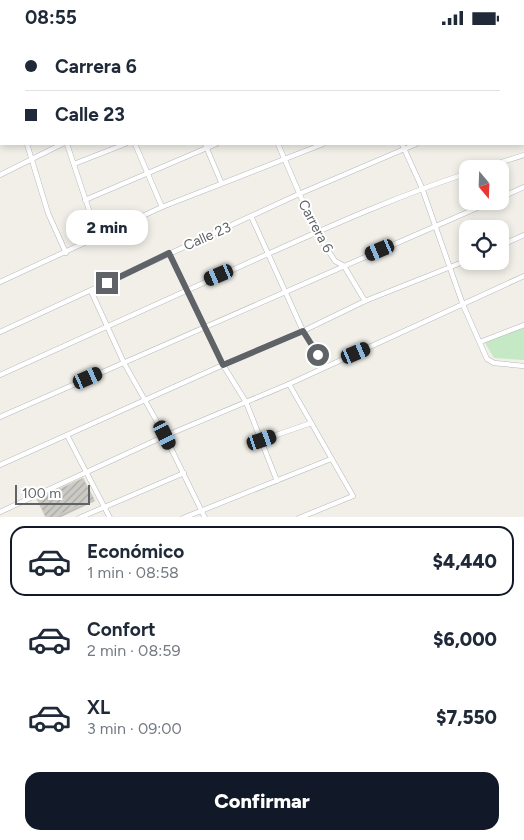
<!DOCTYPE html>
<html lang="es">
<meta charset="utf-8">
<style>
body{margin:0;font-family:Figtree,sans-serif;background:#f6f6f7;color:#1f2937;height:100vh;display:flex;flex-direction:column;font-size:19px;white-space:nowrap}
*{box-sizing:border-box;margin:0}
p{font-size:16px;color:#747a83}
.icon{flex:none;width:28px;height:28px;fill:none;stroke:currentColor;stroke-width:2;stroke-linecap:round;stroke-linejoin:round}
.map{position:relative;height:482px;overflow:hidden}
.details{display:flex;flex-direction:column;background:#fff;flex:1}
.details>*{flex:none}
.hud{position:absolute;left:0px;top:0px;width:525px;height:110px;box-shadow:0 2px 8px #0003;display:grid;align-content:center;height:110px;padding:0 25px;background:#fff}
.needle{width:32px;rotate:161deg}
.buttons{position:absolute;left:459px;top:125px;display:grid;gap:10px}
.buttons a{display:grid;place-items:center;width:50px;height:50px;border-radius:10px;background:#fff;box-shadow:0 2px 8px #0003;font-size:25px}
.scale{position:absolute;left:15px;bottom:12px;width:75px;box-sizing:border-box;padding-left:5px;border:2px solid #5f6368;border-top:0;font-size:14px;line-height:18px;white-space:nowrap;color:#5f6368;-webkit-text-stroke:4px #fff;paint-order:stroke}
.end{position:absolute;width:22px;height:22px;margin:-11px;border:6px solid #5f6368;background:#fff;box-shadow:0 0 0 2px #fff}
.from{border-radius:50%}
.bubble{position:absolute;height:35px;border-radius:15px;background:#fff;box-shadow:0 2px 8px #0003;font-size:16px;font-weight:800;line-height:35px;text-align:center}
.car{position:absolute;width:15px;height:30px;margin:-15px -8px;border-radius:6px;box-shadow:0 0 4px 1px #0007;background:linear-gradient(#222 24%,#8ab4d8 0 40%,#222 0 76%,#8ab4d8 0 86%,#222 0)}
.hud b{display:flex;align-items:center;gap:18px;height:48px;font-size:19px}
.hud b+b{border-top:1px solid #e0e1e3}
.hud i{width:12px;height:12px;background:#1f2937}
ul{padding:9px 0 0;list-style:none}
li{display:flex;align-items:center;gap:15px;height:70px;margin:0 10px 8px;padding:0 15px;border:2px solid transparent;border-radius:15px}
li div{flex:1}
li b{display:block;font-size:19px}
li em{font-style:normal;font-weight:800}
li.active{border-color:#111827}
li>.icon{width:45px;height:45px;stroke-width:1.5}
.primary-button{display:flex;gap:10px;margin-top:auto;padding:10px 25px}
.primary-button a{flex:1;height:58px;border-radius:15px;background:#111827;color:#fff;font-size:20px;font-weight:800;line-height:58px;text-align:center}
.status{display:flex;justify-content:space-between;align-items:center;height:35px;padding:0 25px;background:#fff;direction:ltr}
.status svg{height:14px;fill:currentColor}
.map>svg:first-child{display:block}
.green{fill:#c5e8c5}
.shadow{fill:#0003}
.building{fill:url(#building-hatch);stroke:#d6d1c6}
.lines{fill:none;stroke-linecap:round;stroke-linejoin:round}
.minor-casing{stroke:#b5b8bc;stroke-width:5.5}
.minor{stroke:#fff;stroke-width:4.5}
.route{stroke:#5f6368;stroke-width:6}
.labels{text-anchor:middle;stroke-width:4;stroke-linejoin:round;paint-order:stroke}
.street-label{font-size:14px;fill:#5f6368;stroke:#fff}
</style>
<div class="status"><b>08:55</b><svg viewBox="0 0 49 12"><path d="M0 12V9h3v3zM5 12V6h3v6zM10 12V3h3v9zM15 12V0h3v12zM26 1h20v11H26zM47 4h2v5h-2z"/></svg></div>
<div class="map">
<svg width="524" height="483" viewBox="0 0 524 483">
<defs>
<pattern id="building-hatch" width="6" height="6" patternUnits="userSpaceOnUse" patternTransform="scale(1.25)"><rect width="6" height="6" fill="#cccac5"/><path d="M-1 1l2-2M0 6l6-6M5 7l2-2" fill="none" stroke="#a9a8a4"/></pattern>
</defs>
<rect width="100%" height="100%" fill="#f1efe8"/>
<!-- green -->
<path class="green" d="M 524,293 L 524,325 L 494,323 L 484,306 Z"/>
<!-- shadow -->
<path class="shadow" d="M 83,445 L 95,466 L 59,483 L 48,483 Z"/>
<!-- building -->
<path class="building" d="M 83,443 L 94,464 L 52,483 L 46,483 L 37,464 Z"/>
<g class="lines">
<!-- minor casing -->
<g class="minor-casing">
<g id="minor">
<path d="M 1,0 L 2,1"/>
<path d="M 103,0 L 103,1"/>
<path d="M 120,0 L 121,1"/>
<path d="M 145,0 L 146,1"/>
<path d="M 172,0 L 173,1"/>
<path d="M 202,0 L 202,1"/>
<path d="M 235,0 L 235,1"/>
<path d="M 268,0 L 268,1"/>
<path d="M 271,1 L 274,0"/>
<path d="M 0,18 L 1,18"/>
<path d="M 0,101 L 1,101"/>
<path d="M 27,109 L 48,178 L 66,218"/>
<path d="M 67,109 L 98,202"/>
<path d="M 135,109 L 162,172"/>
<path d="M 205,109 L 221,147"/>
<path d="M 278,109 L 316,197 L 335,226 L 344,231 L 365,266"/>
<path d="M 402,109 L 422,153 L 463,270 L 487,324 L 494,328 L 524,331"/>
<path d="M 74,129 L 125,109"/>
<path d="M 480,134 L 524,120"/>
<path d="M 0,140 L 62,109"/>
<path d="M 500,163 L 524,152"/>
<path d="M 85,165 L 216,109"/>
<path d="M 251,181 L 303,296 L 325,331"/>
<path d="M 500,211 L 524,200"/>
<path d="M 169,218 L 223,330 L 246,367 L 277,446"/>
<path d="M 0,247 L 162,172 L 323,109"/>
<path d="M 91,256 L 124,328 L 165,401 L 205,483"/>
<path d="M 0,297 L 299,159 L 416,109"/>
<path d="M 480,307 L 524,290"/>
<path d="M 0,340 C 90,299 180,258 270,218 C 335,189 400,160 468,138"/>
<path d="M 289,349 L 353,461 L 299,483"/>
<path d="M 0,382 L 493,166"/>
<path d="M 67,400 L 110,483"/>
<path d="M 262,405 L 311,388"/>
<path d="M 0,430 L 223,330 L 303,296 L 365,266 L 468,225"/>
<path d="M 0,477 L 165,401 L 289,349 L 524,241"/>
<path d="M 79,483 L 184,438"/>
<path d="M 183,483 L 331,424"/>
</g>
</g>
<!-- minor -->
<use href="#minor" class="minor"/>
</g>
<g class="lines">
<!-- route -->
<path class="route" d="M 107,248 L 169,218 L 223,330 L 303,296 L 318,320"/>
</g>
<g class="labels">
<!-- street labels -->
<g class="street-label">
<text transform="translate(316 191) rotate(62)" y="5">Carrera 6</text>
<text transform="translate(207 201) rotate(-24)" y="5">Calle 23</text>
</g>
</g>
</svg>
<div class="buttons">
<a><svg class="needle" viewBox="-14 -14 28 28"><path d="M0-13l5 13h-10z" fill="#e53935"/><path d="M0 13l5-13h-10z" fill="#747a83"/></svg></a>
<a><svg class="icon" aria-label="locate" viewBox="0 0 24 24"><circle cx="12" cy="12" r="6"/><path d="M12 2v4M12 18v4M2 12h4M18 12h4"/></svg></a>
</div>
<div class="scale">100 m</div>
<i class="end from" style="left:318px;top:320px"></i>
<i class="end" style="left:107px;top:248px"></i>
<div class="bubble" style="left:66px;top:175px;width:82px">2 min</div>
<i class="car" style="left:380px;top:215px;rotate:247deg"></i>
<i class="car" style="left:219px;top:240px;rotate:247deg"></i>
<i class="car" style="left:356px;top:318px;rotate:67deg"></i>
<i class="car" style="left:88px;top:343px;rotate:66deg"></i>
<i class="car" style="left:165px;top:400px;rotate:154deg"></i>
<i class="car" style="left:262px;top:405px;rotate:71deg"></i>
<div class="hud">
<b><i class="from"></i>Carrera 6</b>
<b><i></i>Calle 23</b>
</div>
</div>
<section class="details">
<ul>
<li class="active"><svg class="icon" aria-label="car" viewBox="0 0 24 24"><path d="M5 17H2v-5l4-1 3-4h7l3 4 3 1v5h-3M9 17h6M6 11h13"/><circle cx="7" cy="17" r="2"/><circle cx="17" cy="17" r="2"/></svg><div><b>Económico</b><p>1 min · 08:58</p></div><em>$4,440</em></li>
<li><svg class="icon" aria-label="car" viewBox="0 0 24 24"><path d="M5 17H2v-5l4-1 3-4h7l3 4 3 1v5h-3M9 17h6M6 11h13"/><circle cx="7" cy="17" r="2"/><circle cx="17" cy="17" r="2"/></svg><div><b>Confort</b><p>2 min · 08:59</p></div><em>$6,000</em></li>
<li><svg class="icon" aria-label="car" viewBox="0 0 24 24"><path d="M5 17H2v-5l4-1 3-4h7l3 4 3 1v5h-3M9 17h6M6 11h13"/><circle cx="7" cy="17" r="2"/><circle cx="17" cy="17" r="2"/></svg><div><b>XL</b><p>3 min · 09:00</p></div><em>$7,550</em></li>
</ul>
<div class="primary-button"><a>Confirmar</a></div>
</section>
